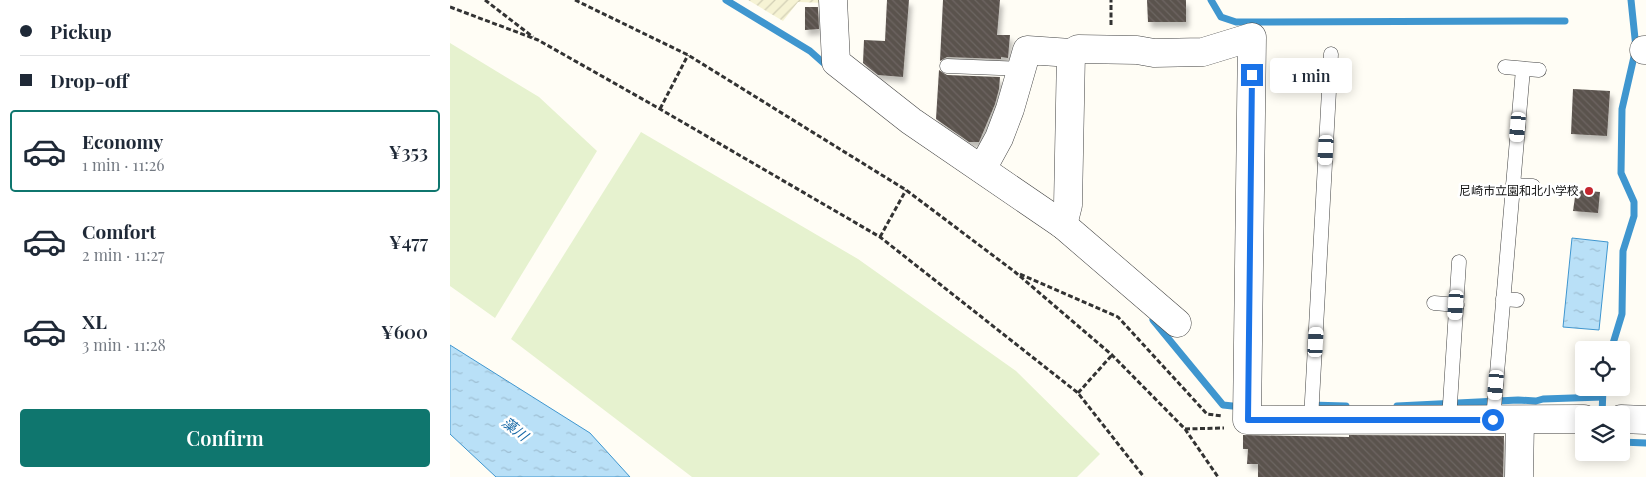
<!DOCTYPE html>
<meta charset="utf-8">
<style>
body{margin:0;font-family:"Playfair Display","Noto Sans JP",serif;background:#f6f6f7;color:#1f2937;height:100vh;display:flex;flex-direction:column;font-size:19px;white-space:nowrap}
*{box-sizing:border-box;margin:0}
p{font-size:16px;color:#747a83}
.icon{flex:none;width:28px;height:28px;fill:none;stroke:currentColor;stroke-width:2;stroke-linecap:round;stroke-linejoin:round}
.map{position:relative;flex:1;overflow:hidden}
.panel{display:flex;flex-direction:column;background:#fff;width:450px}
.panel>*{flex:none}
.hud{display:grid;align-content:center;height:110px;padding:0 20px;background:#fff}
.buttons{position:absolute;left:1125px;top:341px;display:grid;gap:10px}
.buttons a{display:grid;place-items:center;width:55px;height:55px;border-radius:5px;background:#fff;box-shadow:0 2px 12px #0003;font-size:25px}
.end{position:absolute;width:22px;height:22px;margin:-11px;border:6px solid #1a73e8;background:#fff;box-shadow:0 0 0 2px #fff}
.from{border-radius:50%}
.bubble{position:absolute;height:35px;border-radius:5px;background:#fff;box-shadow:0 2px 12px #0003;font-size:16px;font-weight:600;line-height:35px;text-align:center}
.car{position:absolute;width:15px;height:30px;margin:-15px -8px;border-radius:6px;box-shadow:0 0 4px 1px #0007;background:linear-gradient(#fff 24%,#345 0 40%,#fff 0 76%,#345 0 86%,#fff 0)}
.hud b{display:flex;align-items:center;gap:18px;height:48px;font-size:19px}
.hud b+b{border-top:1px solid #e0e1e3}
.hud i{width:12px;height:12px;background:#1f2937}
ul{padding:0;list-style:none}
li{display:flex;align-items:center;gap:15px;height:82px;margin:0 10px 8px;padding:0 10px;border:2px solid transparent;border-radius:5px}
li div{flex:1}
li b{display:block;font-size:19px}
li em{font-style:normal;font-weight:600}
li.selected{border-color:#0f766e}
li>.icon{width:45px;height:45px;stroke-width:1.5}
.primary-button{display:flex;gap:10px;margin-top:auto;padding:10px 20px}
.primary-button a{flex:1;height:58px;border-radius:5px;background:#0f766e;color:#fff;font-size:20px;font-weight:600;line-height:58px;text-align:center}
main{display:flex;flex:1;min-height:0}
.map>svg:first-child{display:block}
.farmland{fill:url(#farmland-furrows)}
.pitch{fill:#e6f2cf}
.water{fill:url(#water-ripples);stroke:#3f96cf}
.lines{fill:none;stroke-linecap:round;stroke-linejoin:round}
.stream{stroke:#3f96cf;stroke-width:7}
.building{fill:url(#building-back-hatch);filter:url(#shadow)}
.service-casing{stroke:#444;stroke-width:15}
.minor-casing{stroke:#444;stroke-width:29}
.path{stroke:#333;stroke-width:3;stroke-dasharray:5 2.5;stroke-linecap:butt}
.service{stroke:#fff;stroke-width:14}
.minor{stroke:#fff;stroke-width:28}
.route{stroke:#1a73e8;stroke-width:6}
.poi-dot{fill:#c4262e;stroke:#fff;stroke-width:2}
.labels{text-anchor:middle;stroke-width:5;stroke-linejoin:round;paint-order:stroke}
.poi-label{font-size:12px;fill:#111;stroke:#fff;text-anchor:end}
.water-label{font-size:14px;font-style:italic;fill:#1768a6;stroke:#fff}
</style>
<main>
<section class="panel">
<div class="hud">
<b><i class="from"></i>Pickup</b>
<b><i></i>Drop-off</b>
</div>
<ul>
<li class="selected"><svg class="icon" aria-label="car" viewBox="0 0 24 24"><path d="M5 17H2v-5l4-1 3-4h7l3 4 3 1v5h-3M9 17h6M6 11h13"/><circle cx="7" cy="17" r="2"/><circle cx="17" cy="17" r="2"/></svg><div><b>Economy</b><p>1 min · 11:26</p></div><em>¥353</em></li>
<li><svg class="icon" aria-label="car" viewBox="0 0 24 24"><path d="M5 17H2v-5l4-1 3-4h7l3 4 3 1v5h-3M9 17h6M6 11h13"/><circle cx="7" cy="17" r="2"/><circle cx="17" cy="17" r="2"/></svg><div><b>Comfort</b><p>2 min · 11:27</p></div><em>¥477</em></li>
<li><svg class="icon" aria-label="car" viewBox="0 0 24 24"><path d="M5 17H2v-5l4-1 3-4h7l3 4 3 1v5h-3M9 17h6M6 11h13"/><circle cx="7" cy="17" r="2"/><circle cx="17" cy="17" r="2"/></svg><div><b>XL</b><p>3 min · 11:28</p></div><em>¥600</em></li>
</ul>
<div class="primary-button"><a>Confirm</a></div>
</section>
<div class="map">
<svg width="1196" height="477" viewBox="0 0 1196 477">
<defs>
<pattern id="farmland-furrows" width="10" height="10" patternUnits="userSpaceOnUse" patternTransform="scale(1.25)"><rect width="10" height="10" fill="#f6f3d4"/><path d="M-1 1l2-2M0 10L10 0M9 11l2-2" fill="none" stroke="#d2cfb5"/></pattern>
<pattern id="water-ripples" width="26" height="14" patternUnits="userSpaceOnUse" patternTransform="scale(1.25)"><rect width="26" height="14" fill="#b9e0f7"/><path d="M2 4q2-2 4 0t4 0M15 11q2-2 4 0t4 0" fill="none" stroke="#9ebfd3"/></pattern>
<pattern id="building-back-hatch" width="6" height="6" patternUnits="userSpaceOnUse" patternTransform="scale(1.25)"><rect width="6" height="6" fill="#5a524d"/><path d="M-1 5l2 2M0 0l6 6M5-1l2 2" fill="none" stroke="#6d6662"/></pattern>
<filter id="shadow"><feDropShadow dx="3" dy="5.5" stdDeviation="2.5" flood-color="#0004"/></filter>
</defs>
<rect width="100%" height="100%" fill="#fffdf5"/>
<!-- farmland -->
<path class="farmland" d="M 298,0 L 375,0 L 375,3 L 348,2 L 333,21 Z"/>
<!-- pitch -->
<g class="pitch">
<path d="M 0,43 L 89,97 L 147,151 L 45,318 L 0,286 Z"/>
<path d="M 191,132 L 408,259 L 566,371 L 650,454 L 627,477 L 242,477 L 61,339 Z"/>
</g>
<!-- water -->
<g class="water">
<path d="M 1122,238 L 1158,242 L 1149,330 L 1113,327 Z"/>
<path d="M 0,345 L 140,433 L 180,477 L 46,477 L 0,434 Z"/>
</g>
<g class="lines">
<!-- stream -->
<g class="stream">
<path d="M 276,0 L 360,51 L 378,67"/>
<path d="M 761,0 L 771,17 L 786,22 L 1115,21"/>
<path d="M 703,320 L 773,405 L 792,407"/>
<path d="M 1161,350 L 1172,314 L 1173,251 L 1184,216 L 1184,202 L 1171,173 L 1172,109 L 1186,48 L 1181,0"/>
<path d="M 860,405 L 896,406"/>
<path d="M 947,406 L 1068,400 L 1086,401 L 1093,399 L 1152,397"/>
<path d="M 1152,415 L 1153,388"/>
<path d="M 1171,442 L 1196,443"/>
</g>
</g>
<!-- building -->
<g class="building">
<path d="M 437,0 L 459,0 L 453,77 L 428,75 L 413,63 L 414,40 L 435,41 Z"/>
<path d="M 493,0 L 550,0 L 547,35 L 560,35 L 558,58 L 551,57 L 551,59 L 497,57 L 490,61 Z"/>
<path d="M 697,0 L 736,0 L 736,22 L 698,22 Z"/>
<path d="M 355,7 L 368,7 L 369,29 L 355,30 Z"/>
<path d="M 489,70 L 497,75 L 550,77 L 549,89 L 545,104 L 529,142 L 519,142 L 486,119 Z"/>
<path d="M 1123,89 L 1160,91 L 1157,136 L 1121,134 Z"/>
<path d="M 1126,190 L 1150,192 L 1148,213 L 1123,211 Z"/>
<path d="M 793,435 L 899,437 L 899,435 L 1054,436 L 1053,477 L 808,477 L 808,464 L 797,464 L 798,449 L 793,449 Z"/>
</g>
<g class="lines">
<!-- service casing -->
<g class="service-casing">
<g id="service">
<path d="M 497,66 L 572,69"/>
<path d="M 1055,67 L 1089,70"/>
<path d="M 1063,185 L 1083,186"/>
<path d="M 1053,299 L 1067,300"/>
<path d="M 984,303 L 1007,305"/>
<path d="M 861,419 L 881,54"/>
<path d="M 999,420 L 1009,262"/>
<path d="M 1043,420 L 1073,69"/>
</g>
</g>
<!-- minor casing -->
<g class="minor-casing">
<g id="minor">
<path d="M 383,0 L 386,62 L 461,121 L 613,225 L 727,323"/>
<path d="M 1194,50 L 1196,50"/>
<path d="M 532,169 L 549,138 L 560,109 L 577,50 L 621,53 L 628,49 L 687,50 L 704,53 L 753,52 L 802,37 L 797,420 L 1134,419"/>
<path d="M 613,225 L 618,205 L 621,53"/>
<path d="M 1171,419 L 1196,420"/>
<path d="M 1069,477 L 1070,420"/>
</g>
</g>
<!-- path -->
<g class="path">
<path d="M 35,0 L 83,37"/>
<path d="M 125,0 L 238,55 L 456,190 L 565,272 L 662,355 L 735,429 L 768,477"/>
<path d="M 0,7 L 88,40 L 210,109 L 430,237 L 628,393 L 694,477"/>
<path d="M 661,25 L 661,0"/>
<path d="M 210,109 L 238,55"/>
<path d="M 430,237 L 456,190"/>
<path d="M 570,274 L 668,317 L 757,414 L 772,416"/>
<path d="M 628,393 L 662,355"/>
<path d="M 735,429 L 774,428"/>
</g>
<!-- service -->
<use href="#service" class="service"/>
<!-- minor -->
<use href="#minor" class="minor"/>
</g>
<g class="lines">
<!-- route -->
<path class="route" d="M 802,75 L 798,420 L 1043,420"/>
</g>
<!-- markers -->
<circle class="poi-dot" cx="1139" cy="191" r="5"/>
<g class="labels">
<!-- poi labels -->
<g class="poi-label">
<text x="1129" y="195">尼崎市立園和北小学校</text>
</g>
<!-- water labels -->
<g class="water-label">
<text transform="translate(65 429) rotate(38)" y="5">藻川</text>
</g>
</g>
</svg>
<div class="buttons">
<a><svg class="icon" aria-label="locate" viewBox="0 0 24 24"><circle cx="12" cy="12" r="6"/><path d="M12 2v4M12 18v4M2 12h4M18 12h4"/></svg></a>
<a><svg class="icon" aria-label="layers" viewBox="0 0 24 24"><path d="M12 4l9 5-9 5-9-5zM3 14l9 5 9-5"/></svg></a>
</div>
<i class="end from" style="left:1043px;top:420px"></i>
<i class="end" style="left:802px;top:75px"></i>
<div class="bubble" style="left:820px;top:58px;width:82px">1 min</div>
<i class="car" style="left:1068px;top:127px;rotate:185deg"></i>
<i class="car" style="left:876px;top:150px;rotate:183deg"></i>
<i class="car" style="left:1006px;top:305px;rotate:184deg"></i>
<i class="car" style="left:866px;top:342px;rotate:3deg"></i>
<i class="car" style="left:1046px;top:385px;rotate:185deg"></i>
</div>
</main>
